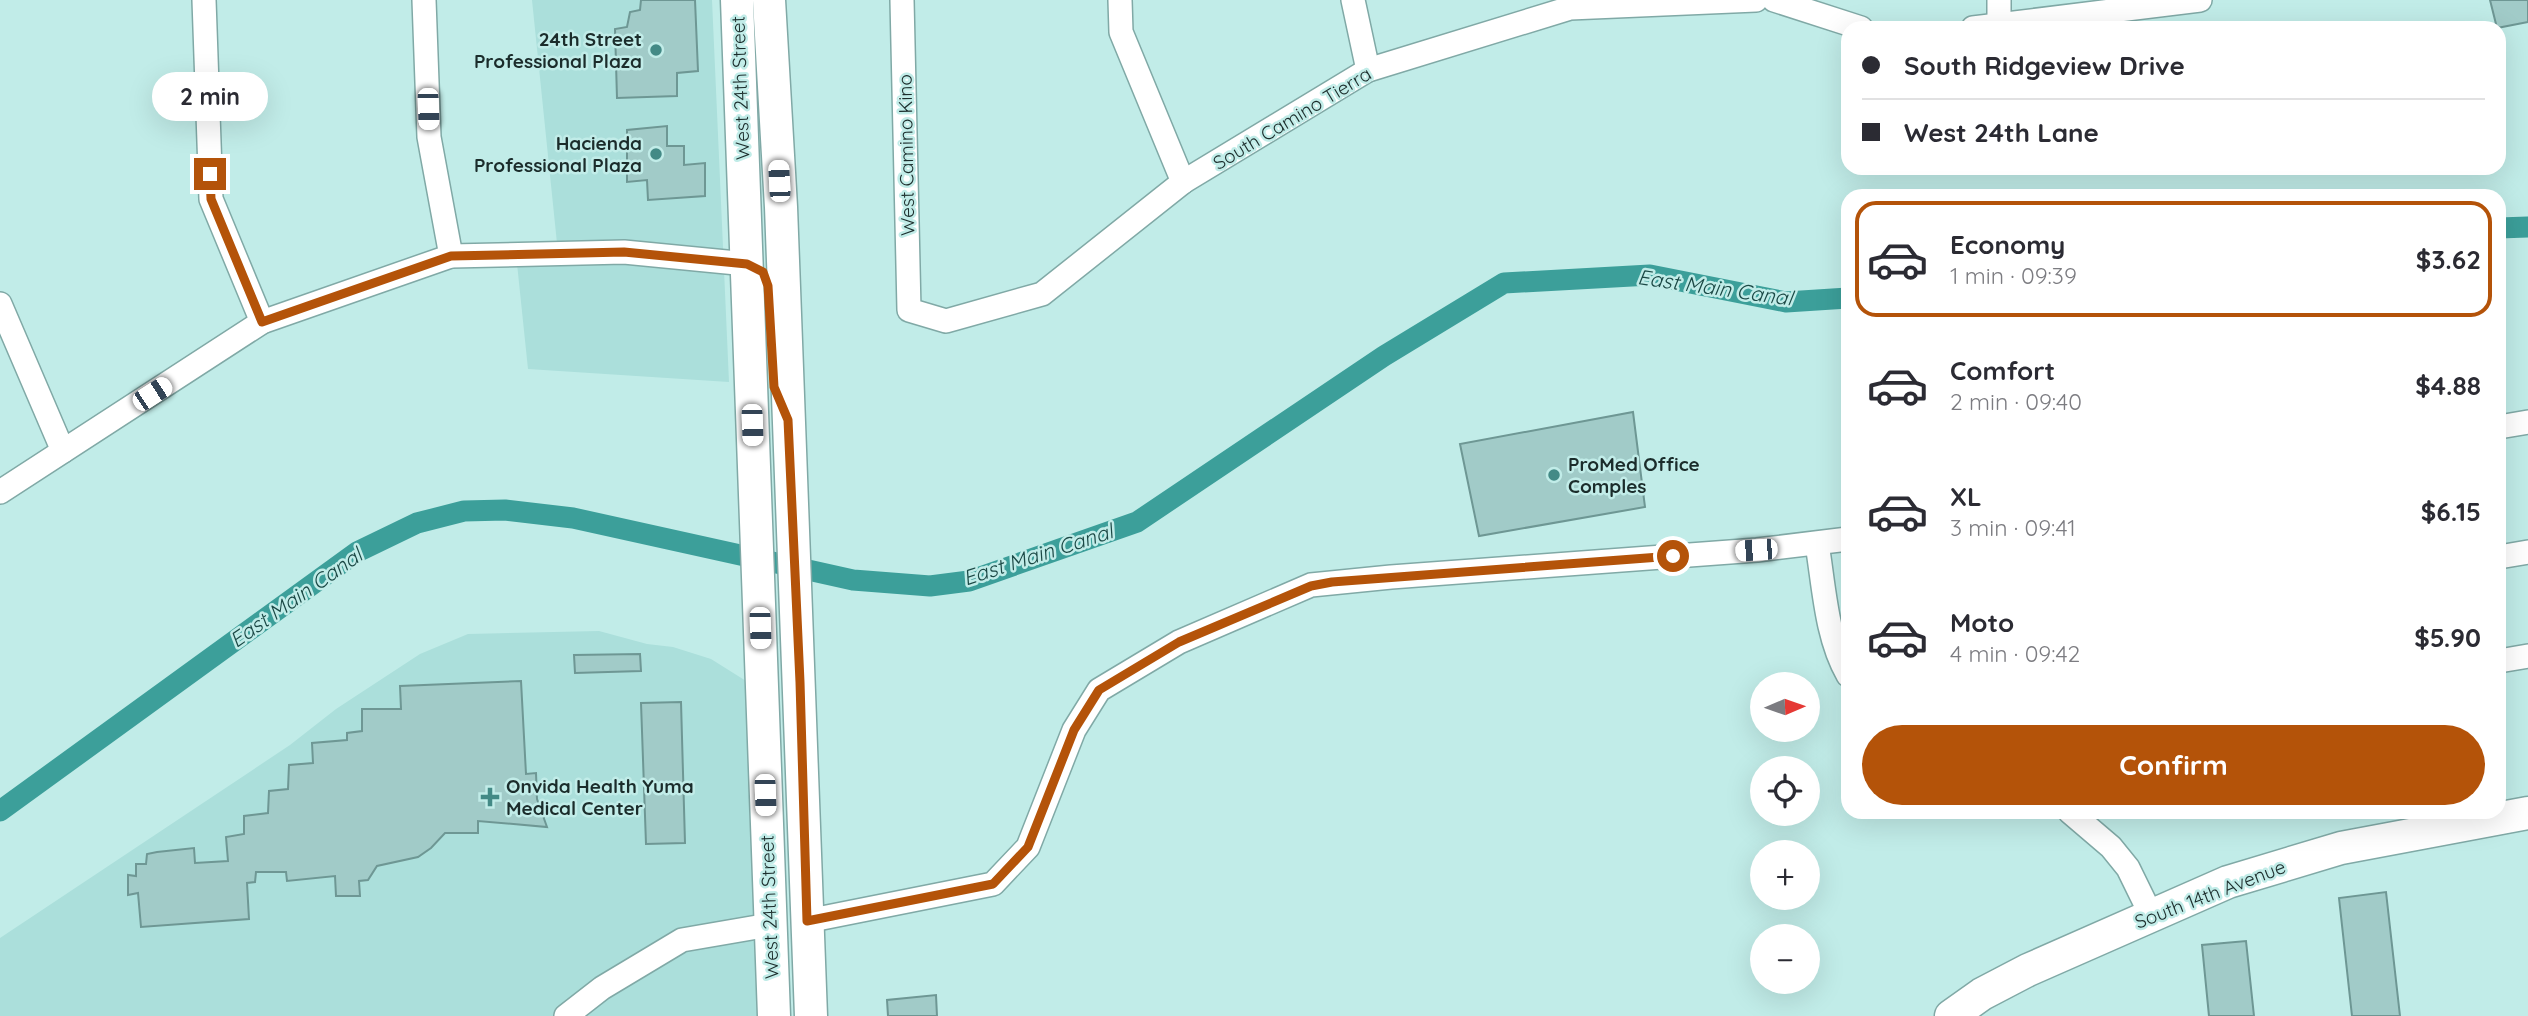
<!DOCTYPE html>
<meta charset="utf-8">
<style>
body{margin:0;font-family:Quicksand,sans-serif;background:#f2f2f3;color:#2b2b33;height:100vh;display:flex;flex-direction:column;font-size:26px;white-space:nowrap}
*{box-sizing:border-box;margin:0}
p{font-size:23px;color:#7c7c81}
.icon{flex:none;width:38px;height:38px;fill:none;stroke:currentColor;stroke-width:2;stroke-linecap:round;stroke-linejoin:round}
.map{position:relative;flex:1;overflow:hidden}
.drawer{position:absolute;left:1841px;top:189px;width:665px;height:630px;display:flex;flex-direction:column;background:#fff;border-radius:21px;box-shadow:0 7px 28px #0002}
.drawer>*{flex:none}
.guide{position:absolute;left:1841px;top:21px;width:665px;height:154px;border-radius:21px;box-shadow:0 7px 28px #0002;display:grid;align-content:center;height:154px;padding:0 21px;background:#fff}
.needle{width:46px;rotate:88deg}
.fabs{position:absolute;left:1750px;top:672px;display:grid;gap:14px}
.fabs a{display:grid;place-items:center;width:70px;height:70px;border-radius:50%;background:#fff;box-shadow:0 7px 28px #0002;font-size:35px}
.end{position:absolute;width:32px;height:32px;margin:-16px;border:9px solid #b45309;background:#fff;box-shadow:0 0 0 4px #fff}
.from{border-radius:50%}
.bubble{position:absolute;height:49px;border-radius:24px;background:#fff;box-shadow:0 7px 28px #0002;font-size:23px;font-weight:800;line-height:49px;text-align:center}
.car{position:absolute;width:21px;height:42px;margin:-21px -10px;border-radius:9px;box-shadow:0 0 5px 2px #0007;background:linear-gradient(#fff 24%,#345 0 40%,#fff 0 76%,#345 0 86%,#fff 0)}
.guide b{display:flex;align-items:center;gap:24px;height:66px;font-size:26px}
.guide b+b{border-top:2px solid #e1e1e2}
.guide i{width:18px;height:18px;background:#2b2b33}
ul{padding:12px 0 0;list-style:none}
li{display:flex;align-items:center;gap:21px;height:116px;margin:0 14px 10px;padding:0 7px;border:4px solid transparent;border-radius:21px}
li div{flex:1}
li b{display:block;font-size:26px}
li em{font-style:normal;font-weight:800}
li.current{border-color:#b45309}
li>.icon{width:63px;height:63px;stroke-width:1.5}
.primary-button{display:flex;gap:14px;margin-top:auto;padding:14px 21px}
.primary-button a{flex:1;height:80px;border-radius:42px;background:#b45309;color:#fff;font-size:28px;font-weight:800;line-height:80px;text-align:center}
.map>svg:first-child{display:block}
.built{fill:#abdfdb}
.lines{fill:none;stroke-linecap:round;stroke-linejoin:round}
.canal{stroke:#3c9f9a;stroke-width:21}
.building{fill:#a1cbc8;stroke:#6e9794;stroke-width:2}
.street-casing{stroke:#80a9a6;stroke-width:26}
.secondary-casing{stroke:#80a9a6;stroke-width:35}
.street{stroke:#fff;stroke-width:23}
.secondary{stroke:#fff;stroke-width:32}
.route{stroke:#b45309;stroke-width:9}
.poi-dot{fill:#438a86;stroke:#c1ece8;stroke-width:2.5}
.labels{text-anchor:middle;stroke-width:5;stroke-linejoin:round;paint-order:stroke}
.poi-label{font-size:19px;font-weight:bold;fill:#1b2c2b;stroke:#c1ece8;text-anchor:end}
.street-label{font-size:19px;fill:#1b2c2b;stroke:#c1ece8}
.water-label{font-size:21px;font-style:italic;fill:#1b4845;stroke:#c1ece8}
</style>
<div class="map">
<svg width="2528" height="1016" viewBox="0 0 2528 1016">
<rect width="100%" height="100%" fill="#c1ece8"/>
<!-- built -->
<g class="built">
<path d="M 532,0 L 712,0 L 729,382 L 528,369 L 516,254 L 558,253 Z"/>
<path d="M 599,631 L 647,644 L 673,647 L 711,659 L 762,691 L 777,1016 L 0,1016 L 0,938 L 290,745 L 336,709 L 420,654 L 468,634 Z"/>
</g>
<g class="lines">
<!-- canal -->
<g class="canal">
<path d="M 2499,228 L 2528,227"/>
<path d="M 0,811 L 357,552 L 417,523 L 464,511 L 505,510 L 573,518 L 853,580 L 930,586 L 969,581 L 1137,522 L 1384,356 L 1504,283 L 1650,275 L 1786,302 L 1848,298"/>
</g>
</g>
<!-- building -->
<g class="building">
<path d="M 641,0 L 695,0 L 698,71 L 677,73 L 677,96 L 617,98 L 615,29 L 627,27 L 630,12 L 640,10 Z"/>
<path d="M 2490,0 L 2528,0 L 2528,22 L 2497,28 Z"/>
<path d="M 667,126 L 667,146 L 684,146 L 684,165 L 705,163 L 705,196 L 648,200 L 647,180 L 627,182 L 627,130 Z"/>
<path d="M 1633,412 L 1645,507 L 1479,536 L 1460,444 Z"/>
<path d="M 640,654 L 641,671 L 575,673 L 574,655 Z"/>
<path d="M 521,681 L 526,774 L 536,773 L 537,799 L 547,827 L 478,821 L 478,833 L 445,833 L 431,848 L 418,857 L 377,866 L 368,880 L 359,881 L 360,896 L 336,896 L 335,876 L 287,881 L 286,872 L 256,872 L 255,882 L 247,883 L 249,919 L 141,927 L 138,893 L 128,895 L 128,875 L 136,876 L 136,864 L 146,864 L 147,854 L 157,852 L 194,848 L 195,863 L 228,861 L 226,837 L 244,834 L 244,816 L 268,813 L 269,791 L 288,789 L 289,765 L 313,763 L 312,743 L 347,740 L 347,733 L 362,731 L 362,709 L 401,709 L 400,686 Z"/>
<path d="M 681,702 L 685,843 L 646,844 L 641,703 Z"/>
<path d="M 2386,892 L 2400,1016 L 2352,1016 L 2339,898 Z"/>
<path d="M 2246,941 L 2254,1016 L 2209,1016 L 2202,945 Z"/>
<path d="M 936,995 L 937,1016 L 888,1016 L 887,1000 Z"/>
</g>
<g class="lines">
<!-- street casing -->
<g class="street-casing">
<g id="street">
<path d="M 204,0 L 211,199 L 262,322"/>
<path d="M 424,0 L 429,137 L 451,256"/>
<path d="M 902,0 L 909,310 L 946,321 L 1042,294 L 1183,182 L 1368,70 L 1570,8 L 1756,0"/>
<path d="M 1120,0 L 1121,32 L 1183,182"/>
<path d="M 1353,0 L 1368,70"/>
<path d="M 1774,0 L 1861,28"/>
<path d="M 1999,0 L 1999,26"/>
<path d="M 1973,28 L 2200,0"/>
<path d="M 0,304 L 63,451"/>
<path d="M 2499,427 L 2528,422"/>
<path d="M 0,492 L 262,322 L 451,256 L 624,252 L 747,264"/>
<path d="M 1817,544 C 1824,586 1826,637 1848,675"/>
<path d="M 2499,557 L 2528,552"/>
<path d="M 2499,661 L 2528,656"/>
<path d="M 2070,812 L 2111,847 L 2128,868 L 2151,915"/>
<path d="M 807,921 L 993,884 L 1028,847 L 1074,730 L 1099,690 L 1179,642 L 1311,585 L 1391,577 L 1757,550 L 1848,539"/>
<path d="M 566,1016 L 602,988 L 682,940 L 769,925"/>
</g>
</g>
<!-- secondary casing -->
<g class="secondary-casing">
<g id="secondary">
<path d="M 737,0 L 774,1016"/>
<path d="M 769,0 L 781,207 L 811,1016"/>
<path d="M 1951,1016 L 1982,994 L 2028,970 L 2228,882 L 2341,848 L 2528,813"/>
</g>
</g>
<!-- street -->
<use href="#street" class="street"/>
<!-- secondary -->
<use href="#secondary" class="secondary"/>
</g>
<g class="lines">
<!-- route -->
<path class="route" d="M 210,174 L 211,199 L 262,322 L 451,256 L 624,252 L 747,264 L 763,272 L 768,286 L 774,387 L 788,420 L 800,682 L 807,921 L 993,884 L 1028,847 L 1074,730 L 1099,690 L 1179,642 L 1311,586 L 1332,582 L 1673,556"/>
</g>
<!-- markers -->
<g class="poi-dot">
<circle cx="656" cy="50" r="7"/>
<circle cx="656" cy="154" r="7"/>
<circle cx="1554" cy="475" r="7"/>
<path d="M486.5 786.5h7v7h7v7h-7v7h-7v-7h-7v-7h7z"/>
</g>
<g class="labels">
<!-- poi labels -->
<g class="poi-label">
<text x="642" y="46">24th Street<tspan x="642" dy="22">Professional Plaza</tspan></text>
<text x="642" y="150">Hacienda<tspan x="642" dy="22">Professional Plaza</tspan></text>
<text x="1568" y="471" text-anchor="start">ProMed Office<tspan x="1568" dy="22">Comples</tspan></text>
<text x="506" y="793" text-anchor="start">Onvida Health Yuma<tspan x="506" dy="22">Medical Center</tspan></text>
</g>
<!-- street labels -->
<g class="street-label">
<text transform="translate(740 88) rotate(-92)" y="7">West 24th Street</text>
<text transform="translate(1292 118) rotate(-31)" y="7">South Camino Tierra</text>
<text transform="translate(906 155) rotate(-91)" y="7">West Camino Kino</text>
<text transform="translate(2210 894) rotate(-21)" y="7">South 14th Avenue</text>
<text transform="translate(769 907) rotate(-92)" y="7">West 24th Street</text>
</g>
<!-- water labels -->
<g class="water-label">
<text transform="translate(1715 288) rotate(8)" y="7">East Main Canal</text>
<text transform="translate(1038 555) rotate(-18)" y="7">East Main Canal</text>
<text transform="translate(296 598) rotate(-35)" y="7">East Main Canal</text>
</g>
</g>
</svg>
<div class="fabs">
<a><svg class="needle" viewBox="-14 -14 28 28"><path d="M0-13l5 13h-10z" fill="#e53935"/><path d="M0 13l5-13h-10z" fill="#7c7c81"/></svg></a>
<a><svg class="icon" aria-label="locate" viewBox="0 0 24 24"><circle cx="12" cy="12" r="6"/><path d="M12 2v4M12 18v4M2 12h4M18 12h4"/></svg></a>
<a>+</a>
<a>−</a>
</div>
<i class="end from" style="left:1673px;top:556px"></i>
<i class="end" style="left:210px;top:174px"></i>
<div class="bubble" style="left:152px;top:72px;width:116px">2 min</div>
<i class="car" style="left:428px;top:109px;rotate:178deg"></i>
<i class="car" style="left:779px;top:181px;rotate:357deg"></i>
<i class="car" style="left:152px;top:394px;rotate:57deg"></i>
<i class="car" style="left:752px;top:425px;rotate:178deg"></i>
<i class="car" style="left:1756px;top:550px;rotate:266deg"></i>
<i class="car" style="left:760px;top:628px;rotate:178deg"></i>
<i class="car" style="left:765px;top:795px;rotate:178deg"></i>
<div class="guide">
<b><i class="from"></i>South Ridgeview Drive</b>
<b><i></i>West 24th Lane</b>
</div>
<section class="drawer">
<ul>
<li class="current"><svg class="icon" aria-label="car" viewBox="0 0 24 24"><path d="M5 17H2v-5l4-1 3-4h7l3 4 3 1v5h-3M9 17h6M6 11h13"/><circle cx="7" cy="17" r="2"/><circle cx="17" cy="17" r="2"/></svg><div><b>Economy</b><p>1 min · 09:39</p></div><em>$3.62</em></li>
<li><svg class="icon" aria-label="car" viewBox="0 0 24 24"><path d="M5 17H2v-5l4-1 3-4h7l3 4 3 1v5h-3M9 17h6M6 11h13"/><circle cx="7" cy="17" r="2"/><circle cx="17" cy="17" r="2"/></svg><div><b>Comfort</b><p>2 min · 09:40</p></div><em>$4.88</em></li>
<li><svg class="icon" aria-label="car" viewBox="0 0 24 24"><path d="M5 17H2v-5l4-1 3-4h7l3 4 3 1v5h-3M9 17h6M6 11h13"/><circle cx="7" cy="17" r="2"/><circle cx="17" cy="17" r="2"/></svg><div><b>XL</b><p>3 min · 09:41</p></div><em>$6.15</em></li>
<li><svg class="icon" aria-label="car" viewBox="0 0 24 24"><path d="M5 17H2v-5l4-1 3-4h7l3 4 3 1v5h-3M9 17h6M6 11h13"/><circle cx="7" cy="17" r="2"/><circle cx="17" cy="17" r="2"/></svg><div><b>Moto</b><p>4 min · 09:42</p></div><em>$5.90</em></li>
</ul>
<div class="primary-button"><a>Confirm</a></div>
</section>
</div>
